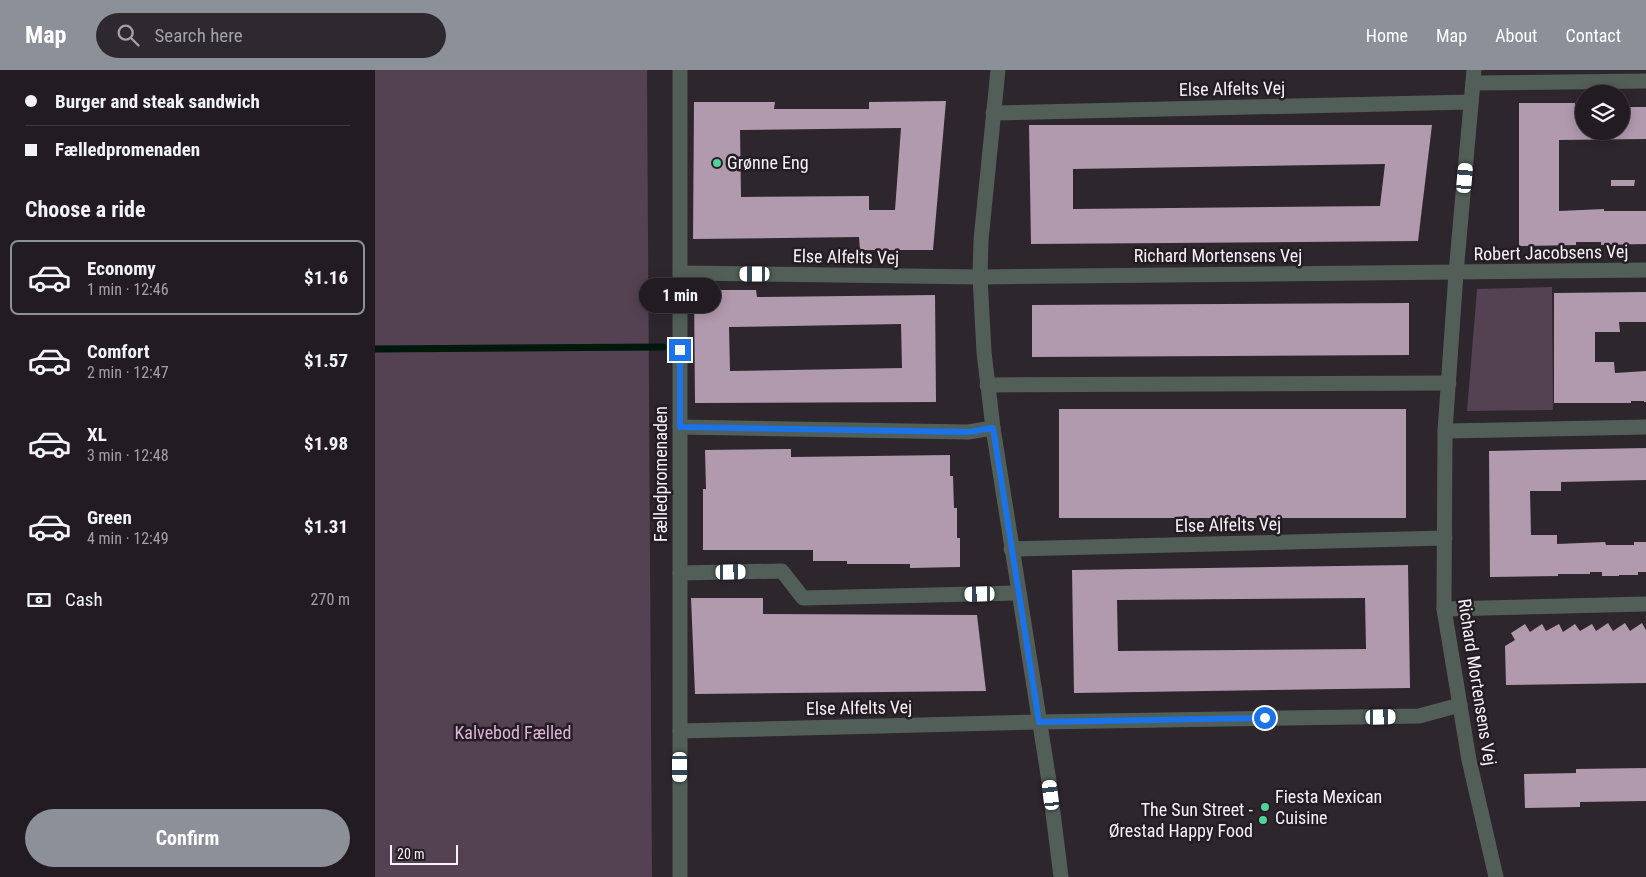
<!DOCTYPE html>
<meta charset="utf-8">
<style>
body{margin:0;font-family:"Roboto Condensed",sans-serif;background:#2e292f;color:#f1f3f6;height:100vh;display:flex;flex-direction:column;font-size:19px;white-space:nowrap}
*{box-sizing:border-box;margin:0}
p{font-size:16px;color:#a2a1a5}
.icon{flex:none;width:28px;height:28px;fill:none;stroke:currentColor;stroke-width:2;stroke-linecap:round;stroke-linejoin:round}
.map{position:relative;flex:1;overflow:hidden}
.sheet{display:flex;flex-direction:column;background:#221c22;width:375px}
.sheet>*{flex:none}
.hud{display:grid;align-content:center;height:110px;padding:0 25px;background:#221c22}
.buttons{position:absolute;left:1200px;top:15px;display:grid;gap:10px}
.buttons a{display:grid;place-items:center;width:55px;height:55px;border-radius:50%;background:#221c22;box-shadow:0 2px 12px #0003,0 0 0 1px #3f3a40;font-size:25px}
.scale{position:absolute;left:15px;bottom:12px;width:68px;box-sizing:border-box;padding-left:5px;border:2px solid #f7f2f7;border-top:0;font-size:14px;line-height:18px;white-space:nowrap;color:#f7f2f7;-webkit-text-stroke:4px #251d24;paint-order:stroke}
.end{position:absolute;width:22px;height:22px;margin:-11px;border:6px solid #1a73e8;background:#fff;box-shadow:0 0 0 2px #fff}
.from{border-radius:50%}
.bubble{position:absolute;height:35px;border-radius:18px;background:#221c22;box-shadow:0 2px 12px #0003,0 0 0 1px #3f3a40;font-size:16px;font-weight:700;line-height:35px;text-align:center}
.car{position:absolute;width:15px;height:30px;margin:-15px -8px;border-radius:6px;box-shadow:0 0 4px 1px #0007;background:linear-gradient(#fff 24%,#345 0 40%,#fff 0 76%,#345 0 86%,#fff 0)}
.hud b{display:flex;align-items:center;gap:18px;height:48px;font-size:19px}
.hud b+b{border-top:1px solid #3f3a40}
.hud i{width:12px;height:12px;background:#f1f3f6}
ul{padding:0;list-style:none}
li{display:flex;align-items:center;gap:15px;height:75px;margin:0 10px 8px;padding:0 15px;border:2px solid transparent;border-radius:8px}
li div{flex:1}
li b{display:block;font-size:19px}
li em{font-style:normal;font-weight:700}
li.selected{border-color:#8c9099}
li>.icon{width:45px;height:45px;stroke-width:1.5}
h2{padding:0 25px;font-size:22px;line-height:60px}
.pay{display:flex;align-items:center;gap:12px;height:55px;padding:0 25px;font-size:19px}
.pay p{margin-inline-start:auto}
.cta{display:flex;gap:10px;margin-top:auto;padding:10px 25px}
.cta a{flex:1;height:58px;border-radius:30px;background:#8c9099;color:#fff;font-size:20px;font-weight:700;line-height:58px;text-align:center}
header{display:flex;align-items:center;gap:30px;box-sizing:border-box;height:70px;padding:0 25px;background:#8c9099;color:#fff}
header strong{font-size:24px}
nav{display:flex;gap:28px;margin-inline-start:auto;font-size:18px}
.search{width:350px;height:45px;background:#2e292f;display:flex;align-items:center;gap:12px;box-sizing:border-box;padding:0 18px;border-radius:28px;color:#a2a1a5;font-size:19px}
main{display:flex;flex:1;min-height:0}
.map>svg:first-child{display:block}
.green{fill:#544152}
.lines{fill:none;stroke-linecap:round;stroke-linejoin:round}
.stream{stroke:#00180c;stroke-width:7}
.building{fill:#b199ae;fill-rule:evenodd}
.street{stroke:#525f58;stroke-width:15}
.route{stroke:#1a73e8;stroke-width:6}
.poi-dot{fill:#4fd399;stroke:#251d24;stroke-width:2}
.labels{text-anchor:middle;stroke-width:5;stroke-linejoin:round;paint-order:stroke}
.street-label{font-size:18px;fill:#f7f2f7;stroke:#251d24}
.poi-label{font-size:18px;fill:#f7f2f7;stroke:#251d24;text-anchor:start}
.park-label{font-size:18px;fill:#dfb3da;stroke:#251d24}
</style>
<header>
<strong>Map</strong>
<div class="search"><svg class="icon" aria-label="search" viewBox="0 0 24 24"><circle cx="10" cy="10" r="6"/><path d="M15 15l6 6"/></svg>Search here</div>
<nav><a>Home</a><a>Map</a><a>About</a><a>Contact</a></nav>
</header>
<main>
<section class="sheet">
<div class="hud">
<b><i class="from"></i>Burger and steak sandwich</b>
<b><i></i>Fælledpromenaden</b>
</div>
<h2>Choose a ride</h2>
<ul>
<li class="selected"><svg class="icon" aria-label="car" viewBox="0 0 24 24"><path d="M5 17H2v-5l4-1 3-4h7l3 4 3 1v5h-3M9 17h6M6 11h13"/><circle cx="7" cy="17" r="2"/><circle cx="17" cy="17" r="2"/></svg><div><b>Economy</b><p>1 min · 12:46</p></div><em>$1.16</em></li>
<li><svg class="icon" aria-label="car" viewBox="0 0 24 24"><path d="M5 17H2v-5l4-1 3-4h7l3 4 3 1v5h-3M9 17h6M6 11h13"/><circle cx="7" cy="17" r="2"/><circle cx="17" cy="17" r="2"/></svg><div><b>Comfort</b><p>2 min · 12:47</p></div><em>$1.57</em></li>
<li><svg class="icon" aria-label="car" viewBox="0 0 24 24"><path d="M5 17H2v-5l4-1 3-4h7l3 4 3 1v5h-3M9 17h6M6 11h13"/><circle cx="7" cy="17" r="2"/><circle cx="17" cy="17" r="2"/></svg><div><b>XL</b><p>3 min · 12:48</p></div><em>$1.98</em></li>
<li><svg class="icon" aria-label="car" viewBox="0 0 24 24"><path d="M5 17H2v-5l4-1 3-4h7l3 4 3 1v5h-3M9 17h6M6 11h13"/><circle cx="7" cy="17" r="2"/><circle cx="17" cy="17" r="2"/></svg><div><b>Green</b><p>4 min · 12:49</p></div><em>$1.31</em></li>
</ul>
<div class="pay"><svg class="icon" aria-label="cash" viewBox="0 0 24 24"><path d="M3 7h18v10H3z"/><circle cx="12" cy="12" r="2"/></svg>Cash<p>270 m</p></div>
<div class="cta"><a>Confirm</a></div>
</section>
<div class="map">
<svg width="1271" height="807" viewBox="0 0 1271 807">
<rect width="100%" height="100%" fill="#2e262d"/>
<!-- green -->
<g class="green">
<path d="M 0,0 L 272,0 L 277,807 L 0,807 Z"/>
<path d="M 1177,217 L 1178,340 L 1092,341 L 1102,219 Z"/>
</g>
<g class="lines">
<!-- stream -->
<path class="stream" d="M 0,279 L 288,277"/>
</g>
<!-- building -->
<g class="building">
<path d="M 571,31 L 558,180 L 485,180 L 484,167 L 318,169 L 319,32 L 400,32 L 399,39 L 494,39 L 494,32 ZM 526,58 L 520,140 L 494,140 L 494,126 L 366,127 L 365,60 Z"/>
<path d="M 1144,33 L 1200,33 L 1200,37 L 1209,37 L 1209,61 L 1246,61 L 1246,37 L 1271,37 L 1271,69 L 1184,70 L 1184,141 L 1229,139 L 1229,141 L 1271,141 L 1271,174 L 1226,175 L 1226,172 L 1201,172 L 1201,175 L 1144,176 Z"/>
<path d="M 654,55 L 1057,55 L 1043,171 L 656,174 ZM 1010,94 L 1005,136 L 698,139 L 698,99 Z"/>
<path d="M 1236,110 L 1260,110 L 1259,116 L 1236,116 Z"/>
<path d="M 319,220 L 381,220 L 382,227 L 560,225 L 561,332 L 320,333 ZM 526,254 L 527,298 L 355,301 L 354,257 Z"/>
<path d="M 1271,222 L 1271,252 L 1244,252 L 1245,262 L 1220,262 L 1220,292 L 1239,292 L 1240,303 L 1271,301 L 1271,332 L 1269,332 L 1269,331 L 1256,331 L 1256,333 L 1179,333 L 1179,223 Z"/>
<path d="M 1034,233 L 1034,285 L 657,287 L 657,235 Z"/>
<rect x="684" y="339" width="347" height="109"/>
<path d="M 1271,378 L 1271,410 L 1186,412 L 1186,421 L 1155,421 L 1156,465 L 1182,465 L 1182,474 L 1230,472 L 1231,475 L 1259,475 L 1259,472 L 1271,472 L 1271,502 L 1263,502 L 1263,505 L 1244,505 L 1244,506 L 1227,506 L 1227,502 L 1215,502 L 1215,504 L 1183,504 L 1183,506 L 1115,507 L 1114,381 Z"/>
<path d="M 416,379 L 416,387 L 575,385 L 575,406 L 578,406 L 579,438 L 582,438 L 582,468 L 585,468 L 585,497 L 535,498 L 535,494 L 472,494 L 472,491 L 438,491 L 438,480 L 328,480 L 328,419 L 331,419 L 330,380 Z"/>
<path d="M 1033,495 L 1035,618 L 699,623 L 697,500 ZM 990,528 L 991,579 L 743,581 L 742,530 Z"/>
<path d="M 316,528 L 388,528 L 388,544 L 602,545 L 611,621 L 320,624 Z"/>
<path d="M 1233,553 L 1238,561 L 1250,553 L 1255,561 L 1267,553 L 1271,560 L 1271,613 L 1131,615 L 1130,576 L 1140,570 L 1136,563 L 1150,554 L 1155,562 L 1167,554 L 1171,561 L 1184,554 L 1188,562 L 1200,554 L 1205,561 L 1217,554 L 1221,561 Z"/>
<path d="M 1271,698 L 1271,731 L 1205,732 L 1205,737 L 1150,738 L 1149,704 L 1201,703 L 1201,699 Z"/>
</g>
<g class="lines">
<!-- street -->
<g class="street">
<path d="M 623,0 L 606,170 L 605,207 L 609,282 L 618,358 L 674,711 L 686,807"/>
<path d="M 1099,0 L 1081,203 L 1070,361 L 1069,539 L 1094,690 L 1121,807"/>
<path d="M 1098,13 L 1271,11"/>
<path d="M 618,43 L 1096,32"/>
<path d="M 306,203 L 605,207 L 1271,200"/>
<path d="M 612,315 L 1074,313"/>
<path d="M 305,357 L 593,362 L 618,358"/>
<path d="M 1070,361 L 1271,357"/>
<path d="M 636,479 L 1070,468"/>
<path d="M 305,503 L 407,501 L 428,528 L 643,523"/>
<path d="M 1069,539 L 1271,534"/>
<path d="M 305,661 L 664,652 L 1044,646 L 1085,635"/>
<path d="M 305,807 L 305,0"/>
</g>
</g>
<g class="lines">
<!-- route -->
<path class="route" d="M 305,280 L 305,357 L 593,362 L 618,358 L 664,652 L 890,648"/>
</g>
<!-- markers -->
<g class="poi-dot">
<circle cx="342" cy="93" r="5"/>
<circle cx="890" cy="737" r="5"/>
<circle cx="888" cy="750" r="5"/>
</g>
<g class="labels">
<!-- street labels -->
<g class="street-label">
<text transform="translate(857 19) rotate(-1)" y="6">Else Alfelts Vej</text>
<text transform="translate(1176 183) rotate(-1)" y="6">Robert Jacobsens Vej</text>
<text x="843" y="192">Richard Mortensens Vej</text>
<text transform="translate(471 187) rotate(1)" y="6">Else Alfelts Vej</text>
<text transform="translate(286 404) rotate(-90)" y="6">Fælledpromenaden</text>
<text transform="translate(853 455) rotate(-1)" y="6">Else Alfelts Vej</text>
<text transform="translate(1102 612) rotate(81)" y="6">Richard Mortensens Vej</text>
<text transform="translate(484 638) rotate(-1)" y="6">Else Alfelts Vej</text>
</g>
<!-- poi labels -->
<g class="poi-label">
<text x="352" y="99">Grønne Eng</text>
<text x="900" y="733">Fiesta Mexican<tspan x="900" dy="21">Cuisine</tspan></text>
<text x="878" y="746" text-anchor="end">The Sun Street -<tspan x="878" dy="21">Ørestad Happy Food</tspan></text>
</g>
<!-- park labels -->
<g class="park-label">
<text x="138" y="669">Kalvebod Fælled</text>
</g>
</g>
</svg>
<div class="buttons">
<a><svg class="icon" aria-label="layers" viewBox="0 0 24 24"><path d="M12 4l9 5-9 5-9-5zM3 14l9 5 9-5"/></svg></a>
</div>
<div class="scale">20 m</div>
<i class="end from" style="left:890px;top:648px"></i>
<i class="end" style="left:305px;top:280px"></i>
<div class="bubble" style="left:264px;top:208px;width:82px">1 min</div>
<i class="car" style="left:1090px;top:108px;rotate:5deg"></i>
<i class="car" style="left:380px;top:204px;rotate:270deg"></i>
<i class="car" style="left:356px;top:502px;rotate:89deg"></i>
<i class="car" style="left:605px;top:524px;rotate:269deg"></i>
<i class="car" style="left:1006px;top:647px;rotate:89deg"></i>
<i class="car" style="left:305px;top:697px;rotate:180deg"></i>
<i class="car" style="left:676px;top:725px;rotate:353deg"></i>
</div>
</main>
